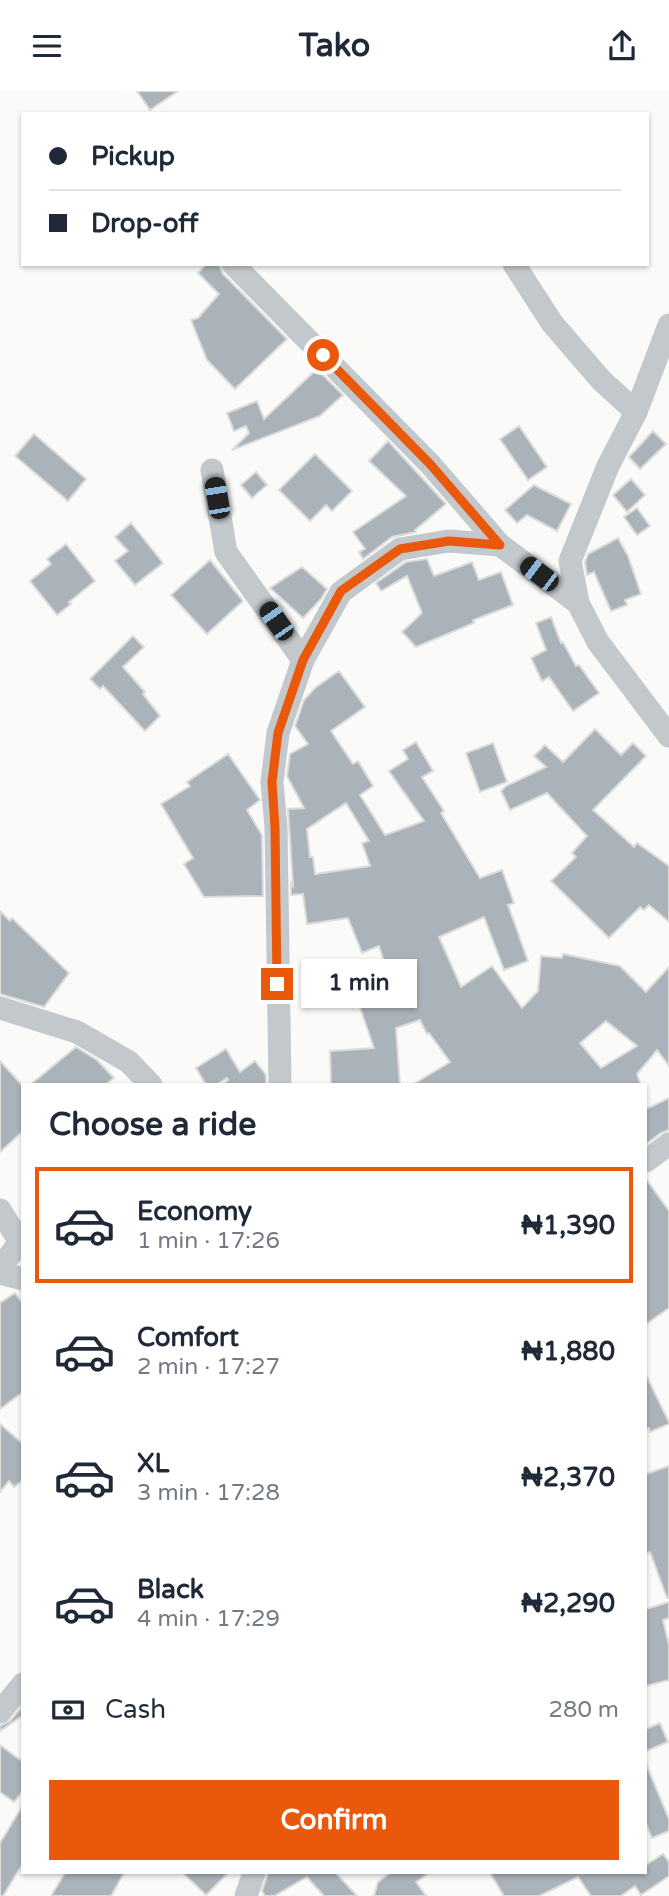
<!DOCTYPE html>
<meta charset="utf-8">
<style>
body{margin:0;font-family:"Varela Round",sans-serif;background:#f2f2f3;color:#1f2937;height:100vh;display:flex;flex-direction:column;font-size:26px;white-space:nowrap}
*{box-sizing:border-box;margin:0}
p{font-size:23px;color:#747a83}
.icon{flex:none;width:38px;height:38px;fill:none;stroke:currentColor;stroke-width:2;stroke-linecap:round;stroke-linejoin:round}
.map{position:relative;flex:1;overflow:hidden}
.side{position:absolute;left:21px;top:992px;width:626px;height:791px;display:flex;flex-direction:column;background:#fff;border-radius:0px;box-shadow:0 2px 5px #0004}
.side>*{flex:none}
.guide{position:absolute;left:21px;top:21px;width:628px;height:154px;border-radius:0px;box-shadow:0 2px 5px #0004;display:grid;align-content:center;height:154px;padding:0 28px;background:#fff}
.end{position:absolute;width:32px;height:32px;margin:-16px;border:9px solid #ea580c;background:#fff;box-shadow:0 0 0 4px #fff}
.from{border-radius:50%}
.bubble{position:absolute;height:49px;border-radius:0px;background:#fff;box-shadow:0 2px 5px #0004;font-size:23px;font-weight:800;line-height:49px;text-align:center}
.car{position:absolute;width:21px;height:42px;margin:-21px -10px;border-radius:9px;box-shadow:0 0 5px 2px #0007;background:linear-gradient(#222 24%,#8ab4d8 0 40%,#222 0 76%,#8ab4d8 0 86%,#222 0)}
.guide b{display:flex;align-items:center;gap:24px;height:66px;font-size:26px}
.guide b+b{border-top:2px solid #e0e1e3}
.guide i{width:18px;height:18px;background:#1f2937}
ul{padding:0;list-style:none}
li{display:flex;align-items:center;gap:21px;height:116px;margin:0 14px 10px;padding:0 14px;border:4px solid transparent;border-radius:0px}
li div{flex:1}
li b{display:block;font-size:26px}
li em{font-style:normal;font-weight:800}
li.active{border-color:#ea580c}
li>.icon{width:63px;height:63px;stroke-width:1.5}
h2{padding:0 28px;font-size:32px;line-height:84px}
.pay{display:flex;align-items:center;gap:18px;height:77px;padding:0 28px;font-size:26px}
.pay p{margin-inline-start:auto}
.action{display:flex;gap:14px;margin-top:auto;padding:14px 28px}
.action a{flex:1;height:80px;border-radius:0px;background:#ea580c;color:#fff;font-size:28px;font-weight:800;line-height:80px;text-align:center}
header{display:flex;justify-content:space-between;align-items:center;height:91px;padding:0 28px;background:#fff;font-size:32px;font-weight:800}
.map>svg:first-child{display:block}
.building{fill:#aab3b9;stroke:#dcdcda;stroke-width:2;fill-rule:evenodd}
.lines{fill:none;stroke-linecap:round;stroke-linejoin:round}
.street{stroke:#c3c8cc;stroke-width:23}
.route{stroke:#ea580c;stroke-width:9}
</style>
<header><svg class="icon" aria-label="menu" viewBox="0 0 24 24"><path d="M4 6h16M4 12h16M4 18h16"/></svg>Tako<svg class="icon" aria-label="share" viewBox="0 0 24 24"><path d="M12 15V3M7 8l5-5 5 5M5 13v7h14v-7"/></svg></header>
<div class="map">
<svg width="669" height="1805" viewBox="0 0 669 1805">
<rect width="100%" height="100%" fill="#fafaf8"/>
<!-- building -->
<g class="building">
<path d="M 137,0 L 178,0 L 150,19 Z"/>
<path d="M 206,173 L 219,173 L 223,183 L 287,248 L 235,298 L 207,269 L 191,229 L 198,227 L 219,203 L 198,182 Z"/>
<path d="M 317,278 L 343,304 L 320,325 L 232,359 L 249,342 L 246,335 L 234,340 L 227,322 L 257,310 L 264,328 Z"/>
<path d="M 519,335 L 547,376 L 528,389 L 500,348 Z"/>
<path d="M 653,340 L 666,353 L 640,378 L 629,366 Z"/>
<path d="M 34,343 L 86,388 L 68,410 L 15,365 Z"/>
<path d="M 388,350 L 446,413 L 415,439 L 416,441 L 392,446 L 363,468 L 359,461 L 365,458 L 353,441 L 406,405 L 369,370 Z"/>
<path d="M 315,363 L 352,400 L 332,420 L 326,414 L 310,430 L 279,399 Z"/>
<path d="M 256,381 L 267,394 L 252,407 L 241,394 Z"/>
<path d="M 631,388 L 645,404 L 627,421 L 613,404 Z"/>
<path d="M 534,394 L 571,413 L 557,440 L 527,424 L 517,432 L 505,419 Z"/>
<path d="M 637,417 L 650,435 L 637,444 L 624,426 Z"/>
<path d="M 131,432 L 163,472 L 135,494 L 115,470 L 128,460 L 115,446 Z"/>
<path d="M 618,447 L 628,465 L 641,503 L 625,509 L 627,514 L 611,520 L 594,481 L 587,484 L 585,471 L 588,463 Z"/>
<path d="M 66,453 L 95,490 L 69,511 L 71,513 L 57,524 L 30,490 L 51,473 L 47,468 Z"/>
<path d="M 427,468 L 434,485 L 472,471 L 479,489 L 501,481 L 513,514 L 473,529 L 474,532 L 416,556 L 402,541 L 422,522 L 407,485 L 381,500 L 376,492 L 406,471 Z"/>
<path d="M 210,469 L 243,510 L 207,543 L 171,504 Z"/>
<path d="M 302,476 L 327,498 L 321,508 L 303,527 L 270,497 Z"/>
<path d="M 551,526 L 561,552 L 563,551 L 576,575 L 579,574 L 599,602 L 573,620 L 549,586 L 542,590 L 531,567 L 546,559 L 536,532 Z"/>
<path d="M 133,545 L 144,556 L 123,576 L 145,601 L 143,603 L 160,625 L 145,640 L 103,595 L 100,598 L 90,588 Z"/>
<path d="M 339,580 L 365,616 L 331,640 L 353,673 L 358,670 L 373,695 L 360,704 L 385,744 L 424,730 L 389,680 L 408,668 L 403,659 L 416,651 L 433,680 L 422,686 L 444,720 L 441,722 L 480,787 L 502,779 L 514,812 L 508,814 L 528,870 L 504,879 L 484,826 L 439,846 L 461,896 L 492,875 L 522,917 L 538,900 L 541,865 L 562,867 L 563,863 L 620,875 L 646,901 L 669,876 L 669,975 L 657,959 L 637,983 L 641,994 L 412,994 L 450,971 L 429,942 L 427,943 L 420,929 L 396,937 L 400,994 L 331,994 L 330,960 L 374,957 L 358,911 L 393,899 L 379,855 L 362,862 L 348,827 L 307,833 L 303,803 L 291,804 L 291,792 L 293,795 L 288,718 L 304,717 L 287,685 L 290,663 L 308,653 L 295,635 L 304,609 L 315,597 ZM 346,712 L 369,750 L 362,752 L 370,775 L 315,783 L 313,766 L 310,766 L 307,738 ZM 606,930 L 637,955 L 601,977 L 580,952 Z"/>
<path d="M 595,638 L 621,664 L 633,652 L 646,665 L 593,719 L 634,756 L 637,752 L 669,775 L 669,831 L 649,814 L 644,819 L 640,816 L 609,847 L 551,790 L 576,766 L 572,762 L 587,745 L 547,702 L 510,719 L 501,700 L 506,695 L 546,676 L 534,665 L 545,654 L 563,671 Z"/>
<path d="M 493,652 L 507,691 L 480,701 L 466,662 Z"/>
<path d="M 228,663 L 260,709 L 247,719 L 262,744 L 263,805 L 204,806 L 184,773 L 193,767 L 161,713 L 190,695 L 187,691 Z"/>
<path d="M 0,820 L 10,830 L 12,827 L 69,882 L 44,916 L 0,903 Z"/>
<path d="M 76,956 L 97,969 L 114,987 L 105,994 L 30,994 Z"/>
<path d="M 226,958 L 240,981 L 255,970 L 266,984 L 266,994 L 222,994 L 228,989 L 227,987 L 216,994 L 206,994 L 196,977 Z"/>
<path d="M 0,970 L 23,995 L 23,1040 L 0,1061 Z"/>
<path d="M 669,1007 L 669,1039 L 661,1042 L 646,1053 L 646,1018 Z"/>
<path d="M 646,1088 L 669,1120 L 669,1217 L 646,1233 Z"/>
<path d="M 15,1202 L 23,1213 L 23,1301 L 0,1318 L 0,1212 Z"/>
<path d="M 646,1284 L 669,1331 L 669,1333 L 650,1341 L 649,1337 L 646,1338 Z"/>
<path d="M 0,1333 L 23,1353 L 23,1389 L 14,1396 L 9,1390 L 0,1401 Z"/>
<path d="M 669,1375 L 669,1507 L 667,1507 L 650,1461 L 646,1463 L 646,1383 Z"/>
<path d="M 669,1511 L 669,1527 L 663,1529 L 669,1554 L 669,1589 L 646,1595 L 646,1518 Z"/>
<path d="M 21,1617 L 23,1624 L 0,1640 L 0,1635 L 10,1630 Z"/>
<path d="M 660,1632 L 668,1651 L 646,1660 L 646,1638 Z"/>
<path d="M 0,1654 L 23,1671 L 23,1700 L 14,1711 L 0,1701 Z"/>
<path d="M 646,1673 L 669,1728 L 669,1740 L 652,1747 L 646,1732 Z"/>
<path d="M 23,1714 L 23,1772 L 3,1805 L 0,1805 L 0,1752 Z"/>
<path d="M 663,1763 L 669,1771 L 669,1785 L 641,1804 L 635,1795 L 621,1805 L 591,1805 L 578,1786 L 539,1805 L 504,1805 L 490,1782 L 646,1782 L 646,1774 Z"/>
<path d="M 65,1782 L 124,1782 L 111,1805 L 51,1805 Z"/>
<path d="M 183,1782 L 228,1782 L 206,1804 Z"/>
<path d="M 268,1782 L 336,1782 L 357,1805 L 324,1805 L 307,1786 L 274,1805 L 265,1805 L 262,1800 Z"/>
<path d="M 390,1782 L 429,1782 L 416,1791 L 426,1805 L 374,1805 L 378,1791 Z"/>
</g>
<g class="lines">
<!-- street -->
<g class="street">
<path d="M 233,173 L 430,373 L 500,454"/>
<path d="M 514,173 L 552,232 L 601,289 L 636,321"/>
<path d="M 669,234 L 636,321 L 608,375 L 570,470 L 578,512 L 598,551 L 669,645"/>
<path d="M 212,379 L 226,461 L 303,569"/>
<path d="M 0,917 L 77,941 L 129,971 L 151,994"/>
<path d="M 280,994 L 276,736 L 272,691 L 278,642 L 303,569 L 341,501 L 400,458 L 449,450 L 500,454 L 578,512"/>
<path d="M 646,1070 L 669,1053"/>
<path d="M 0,1119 L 20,1151 L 0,1177"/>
<path d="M 0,1182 L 23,1188"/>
<path d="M 0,1621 L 23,1593"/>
<path d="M 246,1805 L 254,1782"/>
</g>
</g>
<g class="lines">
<!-- route -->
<path class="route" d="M 277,893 L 275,736 L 272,691 L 278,642 L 303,569 L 341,500 L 400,458 L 449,450 L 500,454 L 430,373 L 323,264"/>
</g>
</svg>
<i class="end from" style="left:323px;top:264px"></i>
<i class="end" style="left:277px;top:893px"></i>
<div class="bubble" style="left:301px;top:868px;width:116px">1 min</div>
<i class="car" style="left:217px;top:407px;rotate:350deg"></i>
<i class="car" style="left:539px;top:483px;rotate:307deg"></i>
<i class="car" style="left:276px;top:530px;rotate:325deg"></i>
<div class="guide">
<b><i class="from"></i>Pickup</b>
<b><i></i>Drop-off</b>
</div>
<section class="side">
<h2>Choose a ride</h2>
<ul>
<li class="active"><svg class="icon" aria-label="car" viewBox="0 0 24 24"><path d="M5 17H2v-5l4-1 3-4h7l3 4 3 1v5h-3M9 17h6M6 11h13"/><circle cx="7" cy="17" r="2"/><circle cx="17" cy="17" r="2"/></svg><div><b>Economy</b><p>1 min · 17:26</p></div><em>₦1,390</em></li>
<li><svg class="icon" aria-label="car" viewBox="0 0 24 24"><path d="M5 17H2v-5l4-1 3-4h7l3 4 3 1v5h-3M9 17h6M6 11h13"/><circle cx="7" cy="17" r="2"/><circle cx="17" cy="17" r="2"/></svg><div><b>Comfort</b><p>2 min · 17:27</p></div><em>₦1,880</em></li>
<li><svg class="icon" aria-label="car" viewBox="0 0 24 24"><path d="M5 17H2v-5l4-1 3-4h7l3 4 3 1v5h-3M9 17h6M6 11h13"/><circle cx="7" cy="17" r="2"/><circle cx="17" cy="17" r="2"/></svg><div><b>XL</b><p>3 min · 17:28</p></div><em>₦2,370</em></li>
<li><svg class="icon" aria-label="car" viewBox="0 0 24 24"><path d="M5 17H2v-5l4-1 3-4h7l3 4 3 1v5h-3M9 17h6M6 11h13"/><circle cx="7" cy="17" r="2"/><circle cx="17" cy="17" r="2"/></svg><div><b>Black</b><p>4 min · 17:29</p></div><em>₦2,290</em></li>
</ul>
<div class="pay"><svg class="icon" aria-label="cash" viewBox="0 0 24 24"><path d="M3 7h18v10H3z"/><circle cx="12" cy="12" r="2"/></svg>Cash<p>280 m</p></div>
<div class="action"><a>Confirm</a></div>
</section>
</div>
